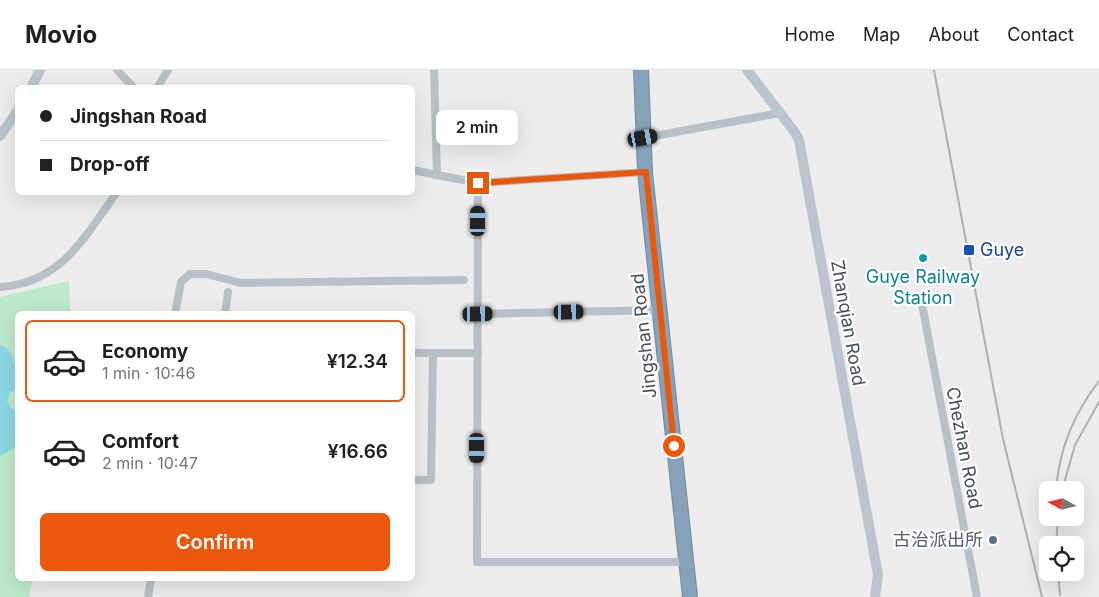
<!DOCTYPE html>
<meta charset="utf-8">
<style>
body{margin:0;font-family:Inter,"Noto Sans SC",sans-serif;background:#f6f6f6;color:#202124;height:100vh;display:flex;flex-direction:column;font-size:19px;white-space:nowrap}
*{box-sizing:border-box;margin:0}
p{font-size:16px;color:#757577}
.icon{flex:none;width:28px;height:28px;fill:none;stroke:currentColor;stroke-width:2;stroke-linecap:round;stroke-linejoin:round}
.map{position:relative;flex:1;overflow:hidden}
.side{position:absolute;left:15px;top:241px;width:400px;height:270px;display:flex;flex-direction:column;background:#fff;border-radius:8px;box-shadow:0 5px 20px #0002}
.side>*{flex:none}
.hud{position:absolute;left:15px;top:15px;width:400px;height:110px;border-radius:8px;box-shadow:0 5px 20px #0002;display:grid;align-content:center;height:110px;padding:0 25px;background:#fff}
.needle{width:32px;rotate:278deg}
.fabs{position:absolute;left:1039px;top:411px;display:grid;gap:10px}
.fabs a{display:grid;place-items:center;width:45px;height:45px;border-radius:8px;background:#fff;box-shadow:0 5px 20px #0002;font-size:25px}
.end{position:absolute;width:22px;height:22px;margin:-11px;border:6px solid #ea580c;background:#fff;box-shadow:0 0 0 2px #fff}
.from{border-radius:50%}
.bubble{position:absolute;height:35px;border-radius:8px;background:#fff;box-shadow:0 5px 20px #0002;font-size:16px;font-weight:600;line-height:35px;text-align:center}
.car{position:absolute;width:15px;height:30px;margin:-15px -8px;border-radius:6px;box-shadow:0 0 4px 1px #0007;background:linear-gradient(#222 24%,#8ab4d8 0 40%,#222 0 76%,#8ab4d8 0 86%,#222 0)}
.hud b{display:flex;align-items:center;gap:18px;height:48px;font-size:19px}
.hud b+b{border-top:1px solid #e0e0e0}
.hud i{width:12px;height:12px;background:#202124}
ul{padding:9px 0 0;list-style:none}
li{display:flex;align-items:center;gap:15px;height:82px;margin:0 10px 8px;padding:0 15px;border:2px solid transparent;border-radius:8px}
li div{flex:1}
li b{display:block;font-size:19px}
li em{font-style:normal;font-weight:600}
li.active{border-color:#ea580c}
li>.icon{width:45px;height:45px;stroke-width:1.5}
.primary-button{display:flex;gap:10px;margin-top:auto;padding:10px 25px}
.primary-button a{flex:1;height:58px;border-radius:8px;background:#ea580c;color:#fff;font-size:20px;font-weight:600;line-height:58px;text-align:center}
header{display:flex;align-items:center;gap:30px;box-sizing:border-box;height:70px;padding:0 25px;background:#fff;border-bottom:1px solid #e0e0e0}
header strong{font-size:24px}
nav{display:flex;gap:28px;margin-inline-start:auto;font-size:18px}
.map>svg:first-child{display:block}
.green{fill:#bceaca}
.water{fill:#8bd8e5}
.lines{fill:none;stroke-linecap:round;stroke-linejoin:round}
.highway-casing{stroke:#718da4;stroke-width:16}
.street{stroke:#b8c1c7;stroke-width:8}
.secondary{stroke:#bac5cf;stroke-width:10}
.highway{stroke:#86a2b8;stroke-width:14}
.rail{stroke:#aeb2b6;stroke-width:2}
.route{stroke:#ea580c;stroke-width:6}
.transit-dot{fill:#1a4fb4;stroke:#fff;stroke-width:2}
.culture-dot{fill:#0f9aa8;stroke:#fff;stroke-width:2}
.service-dot{fill:#5c6f8a;stroke:#fff;stroke-width:2}
.labels{text-anchor:middle;stroke-width:4.5;stroke-linejoin:round;paint-order:stroke}
.transit-label{font-size:18px;fill:#164399;stroke:#fff;text-anchor:start}
.culture-label{font-size:18px;fill:#0d838f;stroke:#fff}
.street-label{font-size:18px;fill:#455057;stroke:#fff}
.service-label{font-size:18px;fill:#4e5e75;stroke:#fff;text-anchor:end}
</style>
<header>
<strong>Movio</strong>
<nav><a>Home</a><a>Map</a><a>About</a><a>Contact</a></nav>
</header>
<div class="map">
<svg width="1099" height="527" viewBox="0 0 1099 527">
<rect width="100%" height="100%" fill="#eeecec"/>
<!-- green -->
<path class="green" d="M 69,211 L 70,244 L 18,244 L 18,509 L 33,509 L 29,527 L 0,527 L 0,227 Z"/>
<!-- water -->
<path class="water" d="M 0,275 C 16,279 18,306 17,320 L 10,322 L 7,331 L 11,338 L 17,341 L 18,376 L 0,386 Z"/>
<g class="lines">
<!-- highway casing -->
<g class="highway-casing">
<path id="highway" d="M 641,0 L 645,102 L 690,527"/>
</g>
<!-- street -->
<g class="street">
<path d="M 117,0 L 134,18"/>
<path d="M 434,0 L 437,105"/>
<path d="M 157,18 L 168,0"/>
<path d="M 643,68 L 780,43"/>
<path d="M 412,100 L 478,113 L 645,102"/>
<path d="M 478,113 L 477,492 L 686,492"/>
<path d="M 0,217 C 61,213 84,168 117,122"/>
<path d="M 922,234 L 977,527"/>
<path d="M 175,244 L 181,212 L 190,204 L 206,204 L 241,213 L 464,210"/>
<path d="M 225,244 L 228,222"/>
<path d="M 478,244 L 660,240"/>
<path d="M 412,283 L 478,283"/>
<path d="M 412,410 L 431,410 L 433,283"/>
<path d="M 148,527 L 151,509"/>
</g>
<!-- secondary -->
<g class="secondary">
<path d="M 747,0 L 794,61 L 799,70 L 878,505 L 875,527"/>
<path d="M 31,18 L 40,0"/>
<path d="M 0,66 L 18,40"/>
</g>
<!-- highway -->
<use href="#highway" class="highway"/>
<!-- rail -->
<g class="rail">
<path d="M 934,0 L 1003,369 L 1042,527"/>
<path d="M 1063,417 L 1075,375 L 1099,332"/>
<path d="M 1056,420 C 1059,380 1074,343 1099,311"/>
<path d="M 1056,475 L 1058,448"/>
<path d="M 1058,502 L 1060,525"/>
</g>
</g>
<g class="lines">
<!-- route -->
<path class="route" d="M 478,113 L 646,102 L 674,376"/>
</g>
<!-- markers -->
<rect class="transit-dot" x="963" y="174" width="12" height="12" rx="2.5"/>
<circle class="culture-dot" cx="923" cy="188" r="5"/>
<circle class="service-dot" cx="993" cy="470" r="5"/>
<g class="labels">
<!-- transit labels -->
<g class="transit-label">
<text x="980" y="186">Guye</text>
</g>
<!-- culture labels -->
<g class="culture-label">
<text x="923" y="213">Guye Railway<tspan x="923" dy="21">Station</tspan></text>
</g>
<!-- street labels -->
<g class="street-label">
<text transform="translate(848 253) rotate(80)" y="6">Zhanqian Road</text>
<text transform="translate(644 266) rotate(-96)" y="6">Jingshan Road</text>
<text transform="translate(964 378) rotate(79)" y="6">Chezhan Road</text>
</g>
<!-- service labels -->
<g class="service-label">
<text x="983" y="476">古治派出所</text>
</g>
</g>
</svg>
<div class="fabs">
<a><svg class="needle" viewBox="-14 -14 28 28"><path d="M0-13l5 13h-10z" fill="#e53935"/><path d="M0 13l5-13h-10z" fill="#757577"/></svg></a>
<a><svg class="icon" aria-label="locate" viewBox="0 0 24 24"><circle cx="12" cy="12" r="6"/><path d="M12 2v4M12 18v4M2 12h4M18 12h4"/></svg></a>
</div>
<i class="end from" style="left:674px;top:376px"></i>
<i class="end" style="left:478px;top:113px"></i>
<div class="bubble" style="left:436px;top:40px;width:82px">2 min</div>
<i class="car" style="left:643px;top:68px;rotate:80deg"></i>
<i class="car" style="left:478px;top:151px;rotate:0deg"></i>
<i class="car" style="left:569px;top:242px;rotate:89deg"></i>
<i class="car" style="left:478px;top:244px;rotate:89deg"></i>
<i class="car" style="left:477px;top:378px;rotate:180deg"></i>
<div class="hud">
<b><i class="from"></i>Jingshan Road</b>
<b><i></i>Drop-off</b>
</div>
<section class="side">
<ul>
<li class="active"><svg class="icon" aria-label="car" viewBox="0 0 24 24"><path d="M5 17H2v-5l4-1 3-4h7l3 4 3 1v5h-3M9 17h6M6 11h13"/><circle cx="7" cy="17" r="2"/><circle cx="17" cy="17" r="2"/></svg><div><b>Economy</b><p>1 min · 10:46</p></div><em>¥12.34</em></li>
<li><svg class="icon" aria-label="car" viewBox="0 0 24 24"><path d="M5 17H2v-5l4-1 3-4h7l3 4 3 1v5h-3M9 17h6M6 11h13"/><circle cx="7" cy="17" r="2"/><circle cx="17" cy="17" r="2"/></svg><div><b>Comfort</b><p>2 min · 10:47</p></div><em>¥16.66</em></li>
</ul>
<div class="primary-button"><a>Confirm</a></div>
</section>
</div>
